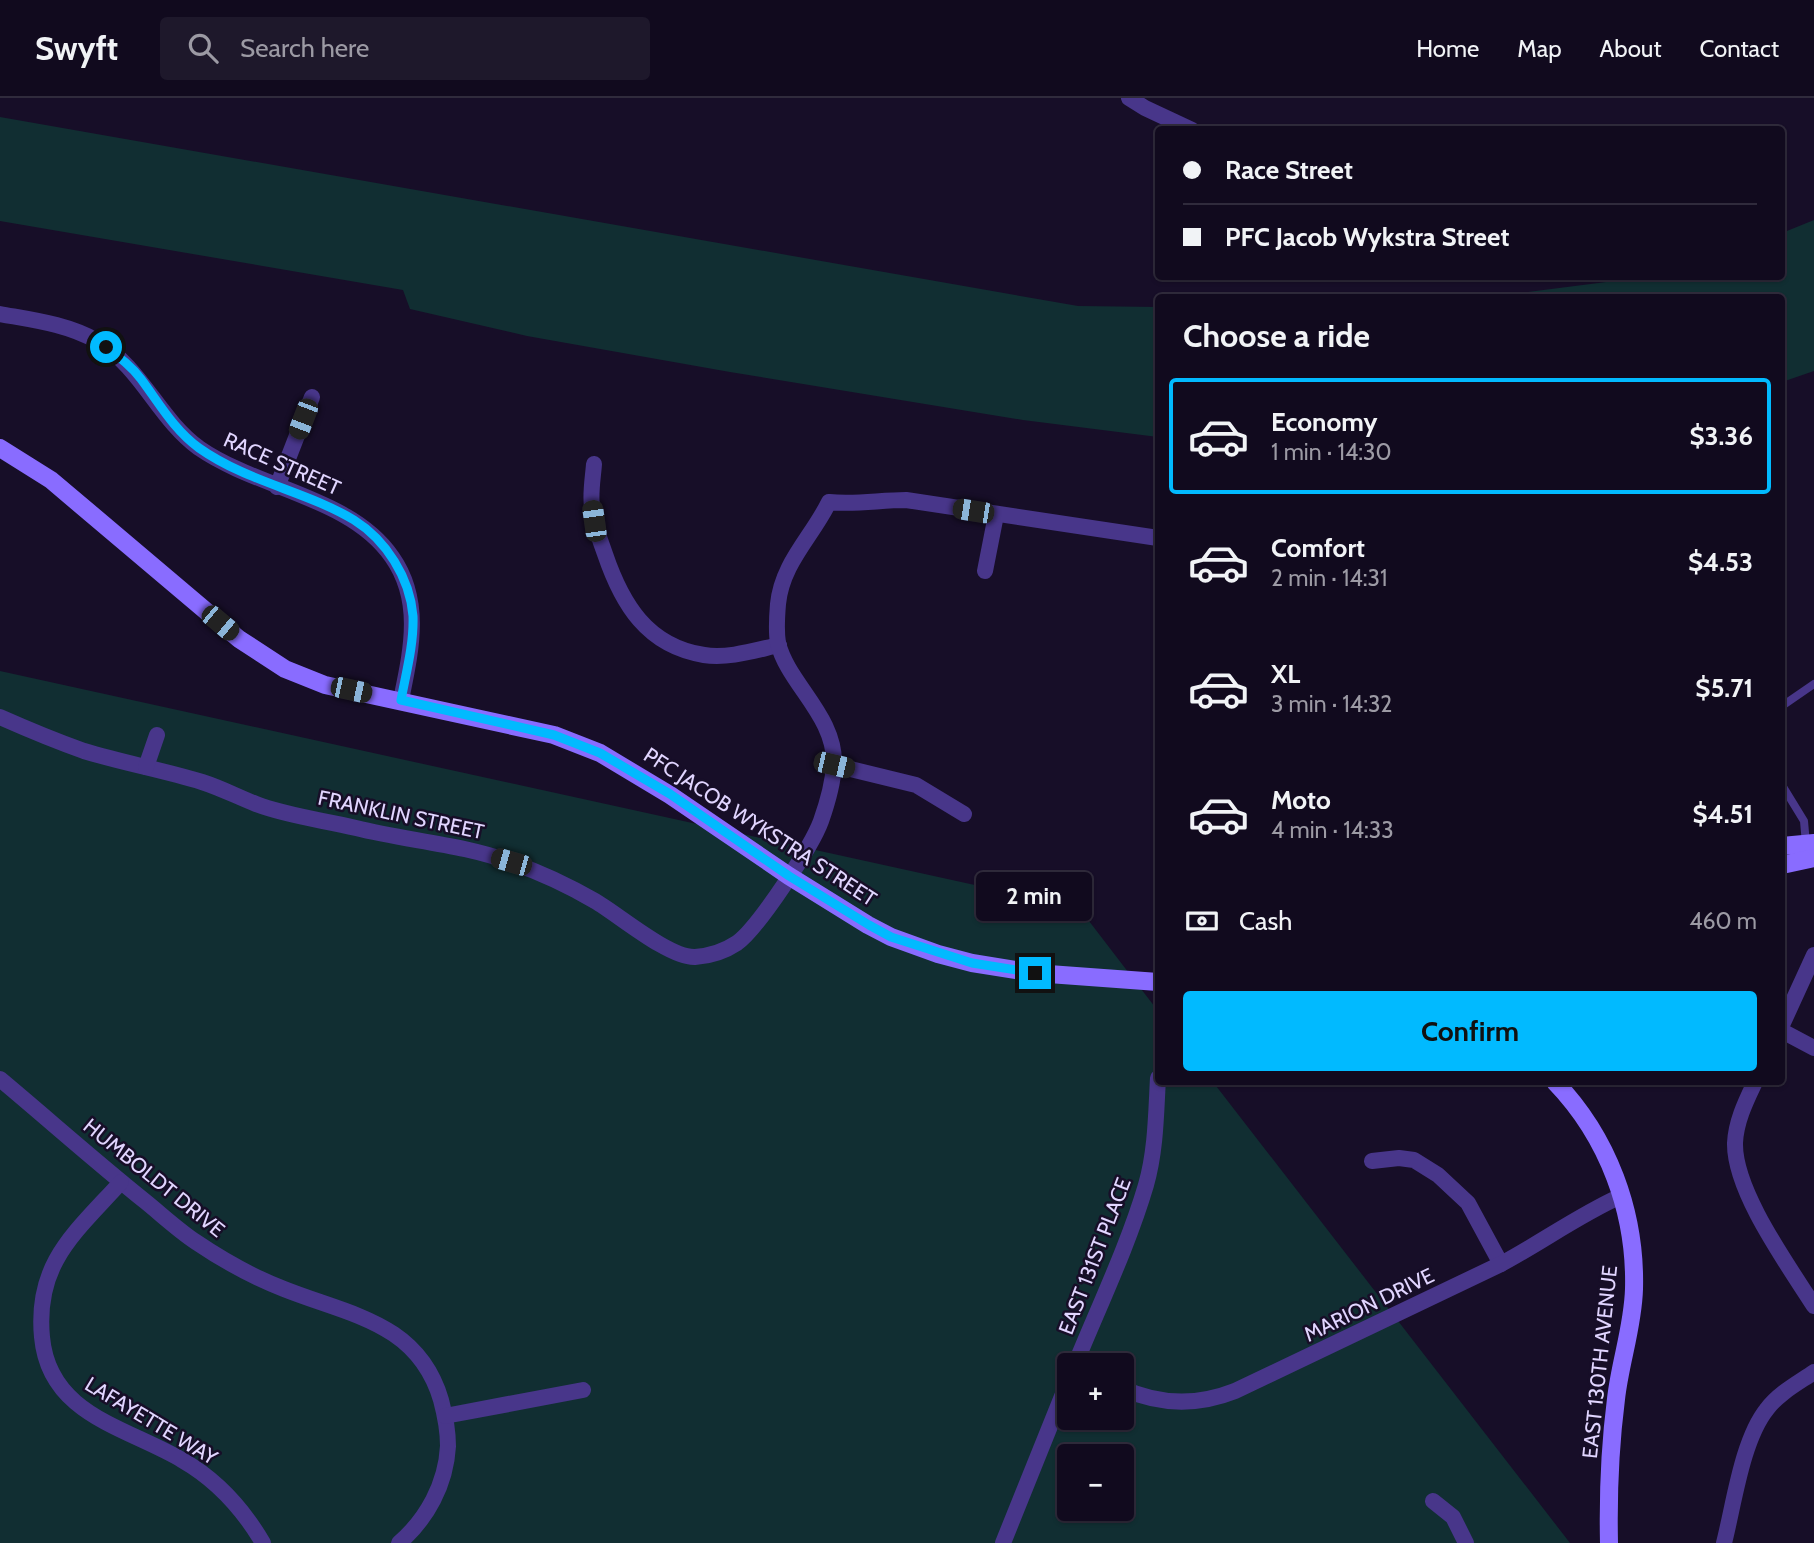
<!DOCTYPE html>
<meta charset="utf-8">
<style>
body{margin:0;font-family:Cabin,sans-serif;background:#1e182b;color:#f1f3f6;height:100vh;display:flex;flex-direction:column;font-size:26px;white-space:nowrap}
*{box-sizing:border-box;margin:0}
p{font-size:23px;color:#9c9aa4}
.icon{flex:none;width:38px;height:38px;fill:none;stroke:currentColor;stroke-width:2;stroke-linecap:round;stroke-linejoin:round}
.map{position:relative;flex:1;overflow:hidden}
.sheet{position:absolute;left:1155px;top:196px;width:630px;height:791px;display:flex;flex-direction:column;background:#110a1e;border-radius:7px;box-shadow:0 2px 5px #0004,0 0 0 2px #302b3c}
.sheet>*{flex:none}
.banner{position:absolute;left:1155px;top:28px;width:630px;height:154px;border-radius:7px;box-shadow:0 2px 5px #0004,0 0 0 2px #302b3c;display:grid;align-content:center;height:154px;padding:0 28px;background:#110a1e}
.buttons{position:absolute;left:1057px;top:1255px;display:grid;gap:14px}
.buttons a{display:grid;place-items:center;width:77px;height:77px;border-radius:7px;background:#110a1e;box-shadow:0 2px 5px #0004,0 0 0 2px #302b3c;font-size:35px}
.end{position:absolute;width:32px;height:32px;margin:-16px;border:9px solid #01baff;background:#111;box-shadow:0 0 0 4px #111}
.from{border-radius:50%}
.bubble{position:absolute;height:49px;border-radius:7px;background:#110a1e;box-shadow:0 2px 5px #0004,0 0 0 2px #302b3c;font-size:23px;font-weight:700;line-height:49px;text-align:center}
.car{position:absolute;width:21px;height:42px;margin:-21px -10px;border-radius:9px;box-shadow:0 0 5px 2px #0007;background:linear-gradient(#222 24%,#8ab4d8 0 40%,#222 0 76%,#8ab4d8 0 86%,#222 0)}
.banner b{display:flex;align-items:center;gap:24px;height:66px;font-size:26px}
.banner b+b{border-top:2px solid #302b3c}
.banner i{width:18px;height:18px;background:#f1f3f6}
ul{padding:0;list-style:none}
li{display:flex;align-items:center;gap:21px;height:116px;margin:0 14px 10px;padding:0 14px;border:4px solid transparent;border-radius:7px}
li div{flex:1}
li b{display:block;font-size:26px}
li em{font-style:normal;font-weight:700}
li.active{border-color:#01baff}
li>.icon{width:63px;height:63px;stroke-width:1.5}
h2{padding:0 28px;font-size:32px;line-height:84px}
.pay{display:flex;align-items:center;gap:18px;height:77px;padding:0 28px;font-size:26px}
.pay p{margin-inline-start:auto}
.button{display:flex;gap:14px;margin-top:auto;padding:14px 28px}
.button a{flex:1;height:80px;border-radius:7px;background:#01baff;color:#111;font-size:28px;font-weight:700;line-height:80px;text-align:center}
header{display:flex;align-items:center;gap:42px;box-sizing:border-box;height:98px;padding:0 35px;background:#110a1e;border-bottom:2px solid #302b3c}
header strong{font-size:33px}
nav{display:flex;gap:38px;margin-inline-start:auto;font-size:24px}
.search{width:490px;height:63px;background:#1e182b;display:flex;align-items:center;gap:18px;box-sizing:border-box;padding:0 24px;border-radius:7px;color:#9c9aa4;font-size:26px}
.map>svg:first-child{display:block}
.green{fill:#112e32;fill-rule:evenodd}
.lines{fill:none;stroke-linecap:round;stroke-linejoin:round}
.lane{stroke:#48368a;stroke-width:8}
.street{stroke:#48368a;stroke-width:16}
.secondary{stroke:#896cff;stroke-width:18}
.route{stroke:#01baff;stroke-width:9}
.labels{text-anchor:middle;stroke-width:5;stroke-linejoin:round;paint-order:stroke}
.street-label{font-size:21px;fill:#e1d5ff;stroke:#170e28}
</style>
<header>
<strong>Swyft</strong>
<div class="search"><svg class="icon" aria-label="search" viewBox="0 0 24 24"><circle cx="10" cy="10" r="6"/><path d="M15 15l6 6"/></svg>Search here</div>
<nav><a>Home</a><a>Map</a><a>About</a><a>Contact</a></nav>
</header>
<div class="map">
<svg width="1814" height="1445" viewBox="0 0 1814 1445">
<rect width="100%" height="100%" fill="#170e28"/>
<!-- green -->
<g class="green">
<path d="M 0,19 L 1078,208 L 1158,209 L 1158,339 L 1023,322 L 730,274 L 527,238 L 410,211 L 403,192 L 0,123 Z"/>
<path d="M 1814,122 L 1814,273 L 1782,284 L 1782,200 L 1488,199 L 1614,183 L 1630,179 L 1782,178 L 1782,135 Z"/>
<path d="M 0,573 L 1079,810 L 1158,913 L 1158,984 L 1213,984 L 1570,1445 L 0,1445 ZM 1069,1267 L 1122,1267 L 1122,1320 L 1069,1320 ZM 1069,1358 L 1122,1358 L 1122,1410 L 1069,1410 Z"/>
</g>
<g class="lines">
<!-- lane -->
<g class="lane">
<path d="M 1782,608 L 1814,586"/>
<path d="M 1782,687 L 1804,723 L 1806,746"/>
</g>
<!-- street -->
<g class="street">
<path d="M 1129,0 L 1145,10 L 1192,32"/>
<path d="M 0,216 C 33,222 67,226 97,243 C 142,270 158,320 199,350 C 258,391 351,399 392,459 C 423,503 411,553 401,602"/>
<path d="M 594,366 C 593,380 590,395 592,409 C 593,426 600,441 605,456 C 622,506 647,548 704,557 C 728,561 756,552 779,547"/>
<path d="M 277,389 L 312,299"/>
<path d="M 985,473 L 996,417"/>
<path d="M 0,619 C 27,631 56,643 84,653 C 123,665 163,672 202,684 C 221,690 238,699 256,706 C 287,718 323,722 356,730 C 408,743 463,746 513,765 C 542,775 569,788 595,803 C 619,817 669,860 695,859 C 710,858 725,853 737,845 C 758,830 812,748 821,723 C 827,706 833,685 834,667 C 836,618 788,586 778,545 C 776,533 777,518 778,506 C 782,465 812,439 829,404 C 855,407 880,402 906,402 L 1158,440"/>
<path d="M 834,667 L 916,687 L 964,716"/>
<path d="M 146,669 L 157,637"/>
<path d="M 1782,927 L 1814,857"/>
<path d="M 1782,933 L 1814,950"/>
<path d="M 0,981 C 49,1022 96,1064 146,1104 C 162,1117 178,1132 196,1144 C 224,1163 253,1179 284,1191 C 349,1217 418,1224 441,1302 C 445,1317 448,1333 448,1348 C 446,1386 427,1421 399,1445"/>
<path d="M 1755,984 C 1746,1003 1736,1023 1735,1045 C 1734,1093 1788,1167 1814,1208"/>
<path d="M 1372,1063 L 1399,1060 L 1414,1062 L 1438,1077 L 1468,1105 L 1501,1166"/>
<path d="M 121,1084 C 75,1135 35,1165 42,1239 C 49,1317 126,1329 182,1362 C 217,1382 243,1411 263,1445"/>
<path d="M 1075,1267 C 1099,1208 1128,1148 1146,1087 C 1156,1052 1156,1015 1158,980"/>
<path d="M 1122,1290 C 1159,1307 1197,1308 1235,1293 L 1501,1166 C 1542,1144 1579,1117 1621,1098"/>
<path d="M 445,1318 L 583,1292"/>
<path d="M 1433,1403 L 1453,1419 L 1466,1445"/>
<path d="M 1003,1445 L 1069,1281"/>
<path d="M 1724,1445 C 1734,1406 1742,1342 1767,1311 C 1779,1295 1798,1285 1814,1274"/>
</g>
<!-- secondary -->
<g class="secondary">
<path d="M 0,350 L 51,382 L 239,541 L 285,571 L 325,587 L 554,637 L 600,655 L 670,697 L 789,778 L 868,827 L 891,839 L 938,856 L 972,865 L 1035,875 L 1158,884"/>
<path d="M 1782,748 L 1814,745"/>
<path d="M 1782,767 L 1814,760"/>
<path d="M 1555,984 C 1608,1039 1636,1114 1634,1191 C 1633,1229 1620,1264 1616,1301 C 1610,1348 1608,1398 1609,1445"/>
</g>
</g>
<g class="lines">
<!-- route -->
<path class="route" d="M 106,249 C 119,259 131,268 141,281 C 159,305 174,332 199,350 C 247,384 306,393 354,422 C 386,442 410,480 413,518 C 414,546 406,575 401,602 L 554,637 L 600,655 L 670,696 L 789,778 L 869,827 L 891,839 L 972,865 L 1035,875"/>
</g>
<g class="labels">
<!-- street labels -->
<g class="street-label">
<text transform="translate(282 366) rotate(24)" y="7">RACE STREET</text>
<text transform="translate(401 717) rotate(12)" y="7">FRANKLIN STREET</text>
<text transform="translate(760 729) rotate(33)" y="7">PFC JACOB WYKSTRA STREET</text>
<text transform="translate(154 1080) rotate(39)" y="7">HUMBOLDT DRIVE</text>
<text transform="translate(1095 1158) rotate(-69)" y="7">EAST 131ST PLACE</text>
<text transform="translate(1369 1207) rotate(-26)" y="7">MARION DRIVE</text>
<text transform="translate(1600 1264) rotate(-84)" y="7">EAST 130TH AVENUE</text>
<text transform="translate(151 1323) rotate(31)" y="7">LAFAYETTE WAY</text>
</g>
</g>
</svg>
<div class="buttons">
<a>+</a>
<a>−</a>
</div>
<i class="end from" style="left:106px;top:249px"></i>
<i class="end" style="left:1035px;top:875px"></i>
<div class="bubble" style="left:976px;top:774px;width:116px">2 min</div>
<i class="car" style="left:303px;top:321px;rotate:201deg"></i>
<i class="car" style="left:973px;top:413px;rotate:279deg"></i>
<i class="car" style="left:594px;top:423px;rotate:352deg"></i>
<i class="car" style="left:220px;top:525px;rotate:130deg"></i>
<i class="car" style="left:351px;top:592px;rotate:102deg"></i>
<i class="car" style="left:834px;top:667px;rotate:103deg"></i>
<i class="car" style="left:511px;top:764px;rotate:286deg"></i>
<div class="banner">
<b><i class="from"></i>Race Street</b>
<b><i></i>PFC Jacob Wykstra Street</b>
</div>
<section class="sheet">
<h2>Choose a ride</h2>
<ul>
<li class="active"><svg class="icon" aria-label="car" viewBox="0 0 24 24"><path d="M5 17H2v-5l4-1 3-4h7l3 4 3 1v5h-3M9 17h6M6 11h13"/><circle cx="7" cy="17" r="2"/><circle cx="17" cy="17" r="2"/></svg><div><b>Economy</b><p>1 min · 14:30</p></div><em>$3.36</em></li>
<li><svg class="icon" aria-label="car" viewBox="0 0 24 24"><path d="M5 17H2v-5l4-1 3-4h7l3 4 3 1v5h-3M9 17h6M6 11h13"/><circle cx="7" cy="17" r="2"/><circle cx="17" cy="17" r="2"/></svg><div><b>Comfort</b><p>2 min · 14:31</p></div><em>$4.53</em></li>
<li><svg class="icon" aria-label="car" viewBox="0 0 24 24"><path d="M5 17H2v-5l4-1 3-4h7l3 4 3 1v5h-3M9 17h6M6 11h13"/><circle cx="7" cy="17" r="2"/><circle cx="17" cy="17" r="2"/></svg><div><b>XL</b><p>3 min · 14:32</p></div><em>$5.71</em></li>
<li><svg class="icon" aria-label="car" viewBox="0 0 24 24"><path d="M5 17H2v-5l4-1 3-4h7l3 4 3 1v5h-3M9 17h6M6 11h13"/><circle cx="7" cy="17" r="2"/><circle cx="17" cy="17" r="2"/></svg><div><b>Moto</b><p>4 min · 14:33</p></div><em>$4.51</em></li>
</ul>
<div class="pay"><svg class="icon" aria-label="cash" viewBox="0 0 24 24"><path d="M3 7h18v10H3z"/><circle cx="12" cy="12" r="2"/></svg>Cash<p>460 m</p></div>
<div class="button"><a>Confirm</a></div>
</section>
</div>
